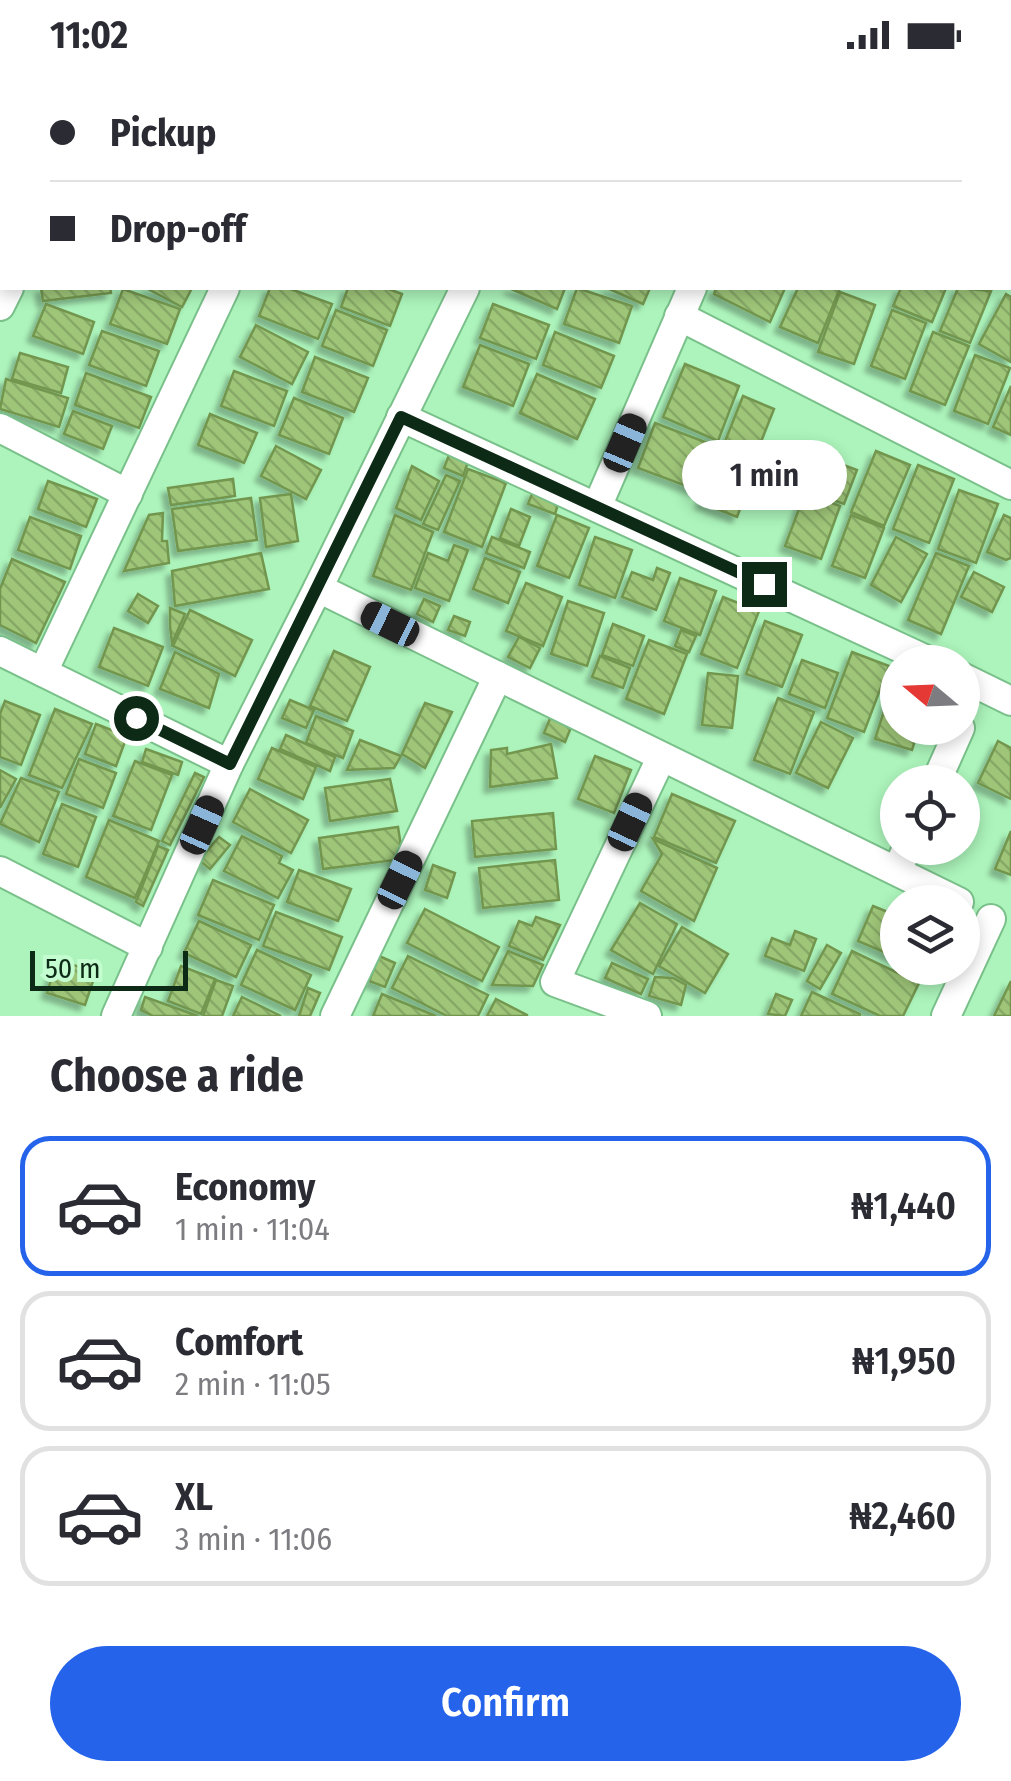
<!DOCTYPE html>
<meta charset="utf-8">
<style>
body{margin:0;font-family:"Fira Sans Condensed",sans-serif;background:#f7f7f7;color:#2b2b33;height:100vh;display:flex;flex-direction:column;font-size:38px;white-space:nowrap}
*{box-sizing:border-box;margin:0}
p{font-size:32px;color:#7c7c81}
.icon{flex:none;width:55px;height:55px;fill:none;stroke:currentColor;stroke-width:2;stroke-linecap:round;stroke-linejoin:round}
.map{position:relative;height:946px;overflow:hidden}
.drawer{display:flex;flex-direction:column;background:#fff;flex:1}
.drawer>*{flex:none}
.banner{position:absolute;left:0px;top:0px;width:1012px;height:220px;box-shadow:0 5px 15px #0003;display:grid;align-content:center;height:220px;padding:0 50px;background:#fff}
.needle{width:65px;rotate:289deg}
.buttons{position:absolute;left:880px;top:575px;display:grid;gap:20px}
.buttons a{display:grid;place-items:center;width:100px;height:100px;border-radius:50%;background:#fff;box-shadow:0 5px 15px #0003;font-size:50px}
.scale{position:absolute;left:30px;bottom:25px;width:158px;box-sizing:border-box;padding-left:10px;border:5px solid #0d2a16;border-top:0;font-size:28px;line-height:35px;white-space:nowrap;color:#0d2a16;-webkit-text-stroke:8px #c4fdd0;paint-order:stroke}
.end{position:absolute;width:45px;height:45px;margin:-22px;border:12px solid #0d2a16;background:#fff;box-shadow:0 0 0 5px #fff}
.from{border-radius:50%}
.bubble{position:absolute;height:70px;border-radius:35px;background:#fff;box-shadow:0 5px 15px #0003;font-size:32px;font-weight:600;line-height:70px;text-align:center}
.car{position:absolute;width:30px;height:60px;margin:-30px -15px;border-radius:12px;box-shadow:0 0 8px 2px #0007;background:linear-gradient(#222 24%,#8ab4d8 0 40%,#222 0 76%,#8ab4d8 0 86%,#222 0)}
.banner b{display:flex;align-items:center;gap:35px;height:95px;font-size:38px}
.banner b+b{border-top:2px solid #e1e1e2}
.banner i{width:25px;height:25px;background:#2b2b33}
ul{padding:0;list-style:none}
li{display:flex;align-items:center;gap:30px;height:140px;margin:0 20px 15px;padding:0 30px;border:5px solid #e1e1e2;border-radius:30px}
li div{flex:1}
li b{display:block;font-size:38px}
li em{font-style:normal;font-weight:600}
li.current{border-color:#2563eb}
li>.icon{width:90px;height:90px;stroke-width:1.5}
h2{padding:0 50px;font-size:45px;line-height:120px}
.cta{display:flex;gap:20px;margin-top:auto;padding:20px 50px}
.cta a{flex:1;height:115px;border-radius:60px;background:#2563eb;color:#fff;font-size:40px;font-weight:600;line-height:115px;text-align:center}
.status{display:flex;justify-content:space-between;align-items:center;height:70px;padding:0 50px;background:#fff;direction:ltr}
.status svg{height:28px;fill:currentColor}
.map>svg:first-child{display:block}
.building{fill:url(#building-back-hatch);stroke:#73964f;stroke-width:2.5;filter:url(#shadow)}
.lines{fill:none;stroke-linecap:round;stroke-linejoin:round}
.minor-casing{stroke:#7ac08a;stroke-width:32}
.minor{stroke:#fff;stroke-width:28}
.route{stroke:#0d2a16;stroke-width:12}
</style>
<div class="status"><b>11:02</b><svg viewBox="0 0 49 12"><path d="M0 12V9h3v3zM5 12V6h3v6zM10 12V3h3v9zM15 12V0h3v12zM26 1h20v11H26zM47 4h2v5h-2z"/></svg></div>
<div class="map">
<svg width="1011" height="946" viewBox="0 0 1011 946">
<defs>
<pattern id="building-back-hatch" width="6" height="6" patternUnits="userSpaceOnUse" patternTransform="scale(2.5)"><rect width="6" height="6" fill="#9ec578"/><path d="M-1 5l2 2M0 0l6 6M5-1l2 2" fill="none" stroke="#87a967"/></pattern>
<filter id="shadow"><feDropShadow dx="-5.5" dy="5.5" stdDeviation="2.5" flood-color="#0004"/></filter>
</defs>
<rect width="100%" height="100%" fill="#acf4bb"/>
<!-- building -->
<g class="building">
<path d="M 41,218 L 110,218 L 111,223 L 43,231 Z"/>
<path d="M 146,218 L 192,218 L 182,237 Z"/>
<path d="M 270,218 L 288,218 L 332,234 L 318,269 L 259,246 Z"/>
<path d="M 348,218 L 386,218 L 402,224 L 390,256 L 341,237 Z"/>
<path d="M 509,218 L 565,218 L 557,239 Z"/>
<path d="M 577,218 L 632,236 L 619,273 L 564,254 Z"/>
<path d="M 607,218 L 650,218 L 643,234 Z"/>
<path d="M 716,218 L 785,218 L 770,252 L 714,224 Z"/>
<path d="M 798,218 L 840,218 L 818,273 L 780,257 Z"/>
<path d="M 901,218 L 946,218 L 932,252 L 893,236 Z"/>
<path d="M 958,218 L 991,221 L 970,273 L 940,261 Z"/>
<path d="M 123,219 L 180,239 L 167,274 L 110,254 Z"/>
<path d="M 840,222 L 875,235 L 854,294 L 818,282 Z"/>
<path d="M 1006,224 L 1011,227 L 1011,292 L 979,274 Z"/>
<path d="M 46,234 L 94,252 L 83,284 L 33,266 Z"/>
<path d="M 493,234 L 549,255 L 536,289 L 480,268 Z"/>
<path d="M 336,240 L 387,260 L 373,296 L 322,276 Z"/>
<path d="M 892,240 L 926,253 L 905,309 L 871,296 Z"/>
<path d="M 256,255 L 308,282 L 292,314 L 240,287 Z"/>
<path d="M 102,261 L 159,281 L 146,316 L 89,295 Z"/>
<path d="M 555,262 L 614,286 L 601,318 L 543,295 Z"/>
<path d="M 933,262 L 969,276 L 945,335 L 910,321 Z"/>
<path d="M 480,275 L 529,294 L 513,336 L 463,317 Z"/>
<path d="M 20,283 L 68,297 L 61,323 L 12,309 Z"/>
<path d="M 975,285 L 1010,298 L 988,354 L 954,341 Z"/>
<path d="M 315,287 L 368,308 L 354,342 L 302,322 Z"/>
<path d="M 685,294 L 739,316 L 718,371 L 663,347 Z"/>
<path d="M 234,301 L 287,321 L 274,356 L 221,336 Z"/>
<path d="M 86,303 L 151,327 L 139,358 L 75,335 Z"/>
<path d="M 537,304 L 595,329 L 577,369 L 520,343 Z"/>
<path d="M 6,309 L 68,328 L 59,357 L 0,339 Z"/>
<path d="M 1011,316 L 1011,365 L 993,357 Z"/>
<path d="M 743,326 L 774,339 L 753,392 L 722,379 Z"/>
<path d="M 294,328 L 343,348 L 329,384 L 279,365 Z"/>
<path d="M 73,341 L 112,356 L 103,379 L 64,364 Z"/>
<path d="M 210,344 L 257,363 L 244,393 L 198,375 Z"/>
<path d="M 655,353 L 713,375 L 697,420 L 638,398 Z"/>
<path d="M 276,376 L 321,400 L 306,429 L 261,406 Z"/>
<path d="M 876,381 L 910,395 L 884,456 L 851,442 Z"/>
<path d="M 720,384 L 756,397 L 737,447 L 701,433 Z"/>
<path d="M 449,385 L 468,392 L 463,406 L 444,398 Z"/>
<path d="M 819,386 L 857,400 L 844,434 L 806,420 Z"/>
<path d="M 918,395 L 954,409 L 929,473 L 893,459 Z"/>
<path d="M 412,396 L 439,411 L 421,450 L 396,438 Z"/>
<path d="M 468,399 L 506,413 L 482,477 L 444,462 Z"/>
<path d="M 446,405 L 460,411 L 438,460 L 423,454 Z"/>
<path d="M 233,409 L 235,426 L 171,435 L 168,418 Z"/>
<path d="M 48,411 L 97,429 L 86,457 L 38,439 Z"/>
<path d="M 959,420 L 998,434 L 976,493 L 938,479 Z"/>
<path d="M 533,421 L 559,431 L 555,444 L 528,434 Z"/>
<path d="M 805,423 L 840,436 L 821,489 L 785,476 Z"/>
<path d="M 291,424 L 298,471 L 266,477 L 260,428 Z"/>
<path d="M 251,428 L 257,470 L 178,481 L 172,439 Z"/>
<path d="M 511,439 L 530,447 L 519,476 L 500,468 Z"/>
<path d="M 163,443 L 162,471 L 167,471 L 169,493 L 124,501 L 149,445 Z"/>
<path d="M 395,445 L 433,462 L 411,520 L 373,506 Z"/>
<path d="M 557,445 L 589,458 L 569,508 L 537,496 Z"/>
<path d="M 851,445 L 884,458 L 865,508 L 832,496 Z"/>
<path d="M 1004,445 L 1011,448 L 1011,488 L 1006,490 L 987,482 Z"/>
<path d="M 30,447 L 81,466 L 70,499 L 18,480 Z"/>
<path d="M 492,467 L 530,482 L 524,498 L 486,483 Z"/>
<path d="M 595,467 L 632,480 L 615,528 L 579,515 Z"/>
<path d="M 896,467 L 927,484 L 901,532 L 871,515 Z"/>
<path d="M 454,475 L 468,480 L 449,531 L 415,518 L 428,483 L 448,491 Z"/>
<path d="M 261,483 L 269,519 L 175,536 L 172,501 Z"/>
<path d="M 936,483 L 969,496 L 941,564 L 908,550 Z"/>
<path d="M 485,488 L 520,502 L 508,533 L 473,519 Z"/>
<path d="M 12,489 L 65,512 L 36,573 L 0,555 L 0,519 Z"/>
<path d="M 657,498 L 670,503 L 656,540 L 622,527 L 632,502 L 653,510 Z"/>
<path d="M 974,502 L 1004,517 L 992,542 L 961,527 Z"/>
<path d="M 680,508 L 716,521 L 700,565 L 664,551 Z"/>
<path d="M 526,513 L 562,527 L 543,576 L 506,561 Z"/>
<path d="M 138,524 L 158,536 L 148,553 L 128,541 Z"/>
<path d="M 723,527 L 759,541 L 737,598 L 701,584 Z"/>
<path d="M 424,529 L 440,536 L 433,552 L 417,544 Z"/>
<path d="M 568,531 L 604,543 L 587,596 L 551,584 Z"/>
<path d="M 170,538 L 185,544 L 172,573 L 170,556 Z"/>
<path d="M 190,540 L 252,570 L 235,606 L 173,576 Z"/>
<path d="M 454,546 L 470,552 L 465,566 L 448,560 Z"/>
<path d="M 765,551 L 802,565 L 782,617 L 746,604 Z"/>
<path d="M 613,554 L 644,566 L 633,596 L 602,585 Z"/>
<path d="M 114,558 L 163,577 L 148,616 L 99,597 Z"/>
<path d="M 681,560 L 696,566 L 689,582 L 675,576 Z"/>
<path d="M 519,567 L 540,578 L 530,598 L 508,587 Z"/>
<path d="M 649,570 L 687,584 L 664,644 L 626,629 Z"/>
<path d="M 334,581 L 370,597 L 347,651 L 310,636 Z"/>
<path d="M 175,582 L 219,604 L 209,638 L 160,619 Z"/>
<path d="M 852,582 L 889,596 L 864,662 L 827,648 Z"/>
<path d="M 600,586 L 630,598 L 623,618 L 592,607 Z"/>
<path d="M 802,590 L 838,603 L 825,638 L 789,624 Z"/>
<path d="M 708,603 L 738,606 L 732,658 L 702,655 Z"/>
<path d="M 892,616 L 898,618 L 898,658 L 919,658 L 912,680 L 875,669 Z"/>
<path d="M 778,628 L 814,642 L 790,704 L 754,690 Z"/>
<path d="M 290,630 L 314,640 L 306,658 L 282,648 Z"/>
<path d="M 5,631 L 40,645 L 21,695 L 0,687 L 0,644 Z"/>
<path d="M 425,633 L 452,642 L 425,698 L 402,684 Z"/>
<path d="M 55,639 L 92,654 L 62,718 L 29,705 Z"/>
<path d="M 316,646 L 353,661 L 343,688 L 306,673 Z"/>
<path d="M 551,646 L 572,655 L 565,672 L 544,663 Z"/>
<path d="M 821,652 L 853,668 L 828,718 L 796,703 Z"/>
<path d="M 96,654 L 127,666 L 116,696 L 85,684 Z"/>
<path d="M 286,665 L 335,687 L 330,701 L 280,679 Z"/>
<path d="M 360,670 L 401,686 L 394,698 L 347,700 Z"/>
<path d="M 998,671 L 1011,678 L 1011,729 L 978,713 Z"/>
<path d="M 551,674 L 557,708 L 490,717 L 491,680 L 507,678 L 507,684 Z"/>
<path d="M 272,678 L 316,697 L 303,729 L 258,709 Z"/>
<path d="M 146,679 L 182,692 L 178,705 L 142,692 Z"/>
<path d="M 595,686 L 631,700 L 614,743 L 578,729 Z"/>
<path d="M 79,689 L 116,703 L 103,738 L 66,724 Z"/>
<path d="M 135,691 L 172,705 L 151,760 L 113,746 Z"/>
<path d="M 0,700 L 16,709 L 0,738 Z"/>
<path d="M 195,703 L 204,707 L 170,775 L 162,771 Z"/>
<path d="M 21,708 L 59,722 L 39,772 L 0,754 Z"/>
<path d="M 390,709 L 397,741 L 330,751 L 325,718 Z"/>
<path d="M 250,719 L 308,750 L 291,783 L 233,752 Z"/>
<path d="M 672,724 L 735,751 L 716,793 L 654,767 Z"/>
<path d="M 62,734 L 96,747 L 78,797 L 43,784 Z"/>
<path d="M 553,743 L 556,779 L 475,787 L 472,751 Z"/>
<path d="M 109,750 L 159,771 L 135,828 L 86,807 Z"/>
<path d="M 398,757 L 403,789 L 323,799 L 319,768 Z"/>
<path d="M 1011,761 L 1011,805 L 995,799 Z"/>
<path d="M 242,766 L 282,786 L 279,793 L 293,800 L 278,828 L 224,801 Z"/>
<path d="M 219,767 L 230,775 L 210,799 L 199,790 Z"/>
<path d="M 653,769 L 717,798 L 694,851 L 641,821 L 662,784 Z"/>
<path d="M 158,776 L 168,780 L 143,836 L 136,832 Z"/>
<path d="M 555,790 L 559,830 L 483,838 L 479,798 Z"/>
<path d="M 433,795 L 455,803 L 447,828 L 425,820 Z"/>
<path d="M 299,800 L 351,819 L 338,851 L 287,832 Z"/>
<path d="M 213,810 L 274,835 L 259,870 L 198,845 Z"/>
<path d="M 640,833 L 677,854 L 653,904 L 611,880 Z"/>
<path d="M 873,836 L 898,846 L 898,888 L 858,871 Z"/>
<path d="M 425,839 L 499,877 L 482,911 L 407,873 Z"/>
<path d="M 276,842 L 342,867 L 329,900 L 263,876 Z"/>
<path d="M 536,847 L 560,855 L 543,890 L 509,876 L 519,851 L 532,856 Z"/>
<path d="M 199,851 L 251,875 L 236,907 L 184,883 Z"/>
<path d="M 682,857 L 728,884 L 705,923 L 659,896 Z"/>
<path d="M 795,861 L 816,869 L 804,901 L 765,886 L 772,868 L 790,875 Z"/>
<path d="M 827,875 L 841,883 L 820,919 L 807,911 Z"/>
<path d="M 257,880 L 311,905 L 295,940 L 241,915 Z"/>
<path d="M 508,881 L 543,895 L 533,916 L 492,915 Z"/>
<path d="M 852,881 L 919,913 L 903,946 L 880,946 L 832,924 Z"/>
<path d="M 379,886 L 395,893 L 385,917 L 369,911 Z"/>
<path d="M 408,886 L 488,925 L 478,946 L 447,946 L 392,918 Z"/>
<path d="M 57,890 L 96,902 L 85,935 L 47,923 Z"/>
<path d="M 612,893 L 648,909 L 641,924 L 605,908 Z"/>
<path d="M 181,896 L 215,909 L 201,944 L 168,931 Z"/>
<path d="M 655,907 L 673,908 L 686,915 L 681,935 L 649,926 Z"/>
<path d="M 216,910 L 233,916 L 222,946 L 203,946 Z"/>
<path d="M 1011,911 L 1011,946 L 994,946 Z"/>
<path d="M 308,918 L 320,923 L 310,946 L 299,946 Z"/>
<path d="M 812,922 L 860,944 L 860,946 L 801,946 Z"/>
<path d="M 382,924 L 436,946 L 373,946 Z"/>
<path d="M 776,924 L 792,930 L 785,946 L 768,944 Z"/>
<path d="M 145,927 L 198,946 L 153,946 L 141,940 Z"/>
<path d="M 242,927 L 281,946 L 233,946 Z"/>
<path d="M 496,929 L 527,945 L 527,946 L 487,946 Z"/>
</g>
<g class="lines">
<!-- minor casing -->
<g class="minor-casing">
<g id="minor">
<path d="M 250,0 L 255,2"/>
<path d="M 567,2 L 568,0"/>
<path d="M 790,2 L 791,0"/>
<path d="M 1010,179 L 1011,180"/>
<path d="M 465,218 L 318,518 L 959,832"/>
<path d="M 0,236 L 9,218"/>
<path d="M 679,246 L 1011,415"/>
<path d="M 401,347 L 931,592"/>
<path d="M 0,358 L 128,424"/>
<path d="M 597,437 L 692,218"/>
<path d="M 0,581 L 229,694"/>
<path d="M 43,602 L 225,218"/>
<path d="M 962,607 L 1011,631"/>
<path d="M 936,712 L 960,658"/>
<path d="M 0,801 L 148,877"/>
<path d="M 897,801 L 907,778"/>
<path d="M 116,946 L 229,694 L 318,518"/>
<path d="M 335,946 L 498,606"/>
<path d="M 647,946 L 555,912 L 661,688"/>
<path d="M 946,946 L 991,849"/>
</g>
</g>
<!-- minor -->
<use href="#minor" class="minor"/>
</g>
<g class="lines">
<!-- route -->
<path class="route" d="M 136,648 L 230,694 L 401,347 L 764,514"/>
</g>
</svg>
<div class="buttons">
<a><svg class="needle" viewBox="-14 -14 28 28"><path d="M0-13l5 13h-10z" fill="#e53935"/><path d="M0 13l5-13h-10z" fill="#7c7c81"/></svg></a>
<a><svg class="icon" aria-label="locate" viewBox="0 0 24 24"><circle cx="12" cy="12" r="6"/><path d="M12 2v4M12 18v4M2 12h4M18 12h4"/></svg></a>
<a><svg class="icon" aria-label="layers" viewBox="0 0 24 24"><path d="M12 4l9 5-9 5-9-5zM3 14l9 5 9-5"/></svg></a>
</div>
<div class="scale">50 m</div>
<i class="end from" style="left:136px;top:648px"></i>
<i class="end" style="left:764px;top:514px"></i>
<div class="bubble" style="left:682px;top:370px;width:165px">1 min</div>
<i class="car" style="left:625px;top:373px;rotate:23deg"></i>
<i class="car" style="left:390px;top:554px;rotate:296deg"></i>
<i class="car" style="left:630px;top:752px;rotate:25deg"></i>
<i class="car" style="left:202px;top:755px;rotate:24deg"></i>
<i class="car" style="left:400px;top:810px;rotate:26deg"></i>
<div class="banner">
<b><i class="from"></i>Pickup</b>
<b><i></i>Drop-off</b>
</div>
</div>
<section class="drawer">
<h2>Choose a ride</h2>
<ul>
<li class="current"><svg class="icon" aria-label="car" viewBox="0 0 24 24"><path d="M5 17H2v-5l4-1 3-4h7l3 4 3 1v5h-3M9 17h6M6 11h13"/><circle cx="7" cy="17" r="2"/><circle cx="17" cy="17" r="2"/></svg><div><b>Economy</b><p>1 min · 11:04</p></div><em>₦1,440</em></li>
<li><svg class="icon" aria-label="car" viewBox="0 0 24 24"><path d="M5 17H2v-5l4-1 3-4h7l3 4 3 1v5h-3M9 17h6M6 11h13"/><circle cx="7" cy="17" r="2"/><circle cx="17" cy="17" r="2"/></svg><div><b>Comfort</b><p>2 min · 11:05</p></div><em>₦1,950</em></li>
<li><svg class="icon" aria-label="car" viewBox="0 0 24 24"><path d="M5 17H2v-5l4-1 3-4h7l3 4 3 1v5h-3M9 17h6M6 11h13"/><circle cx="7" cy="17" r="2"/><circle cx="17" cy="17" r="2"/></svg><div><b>XL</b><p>3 min · 11:06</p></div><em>₦2,460</em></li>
</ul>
<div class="cta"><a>Confirm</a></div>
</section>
